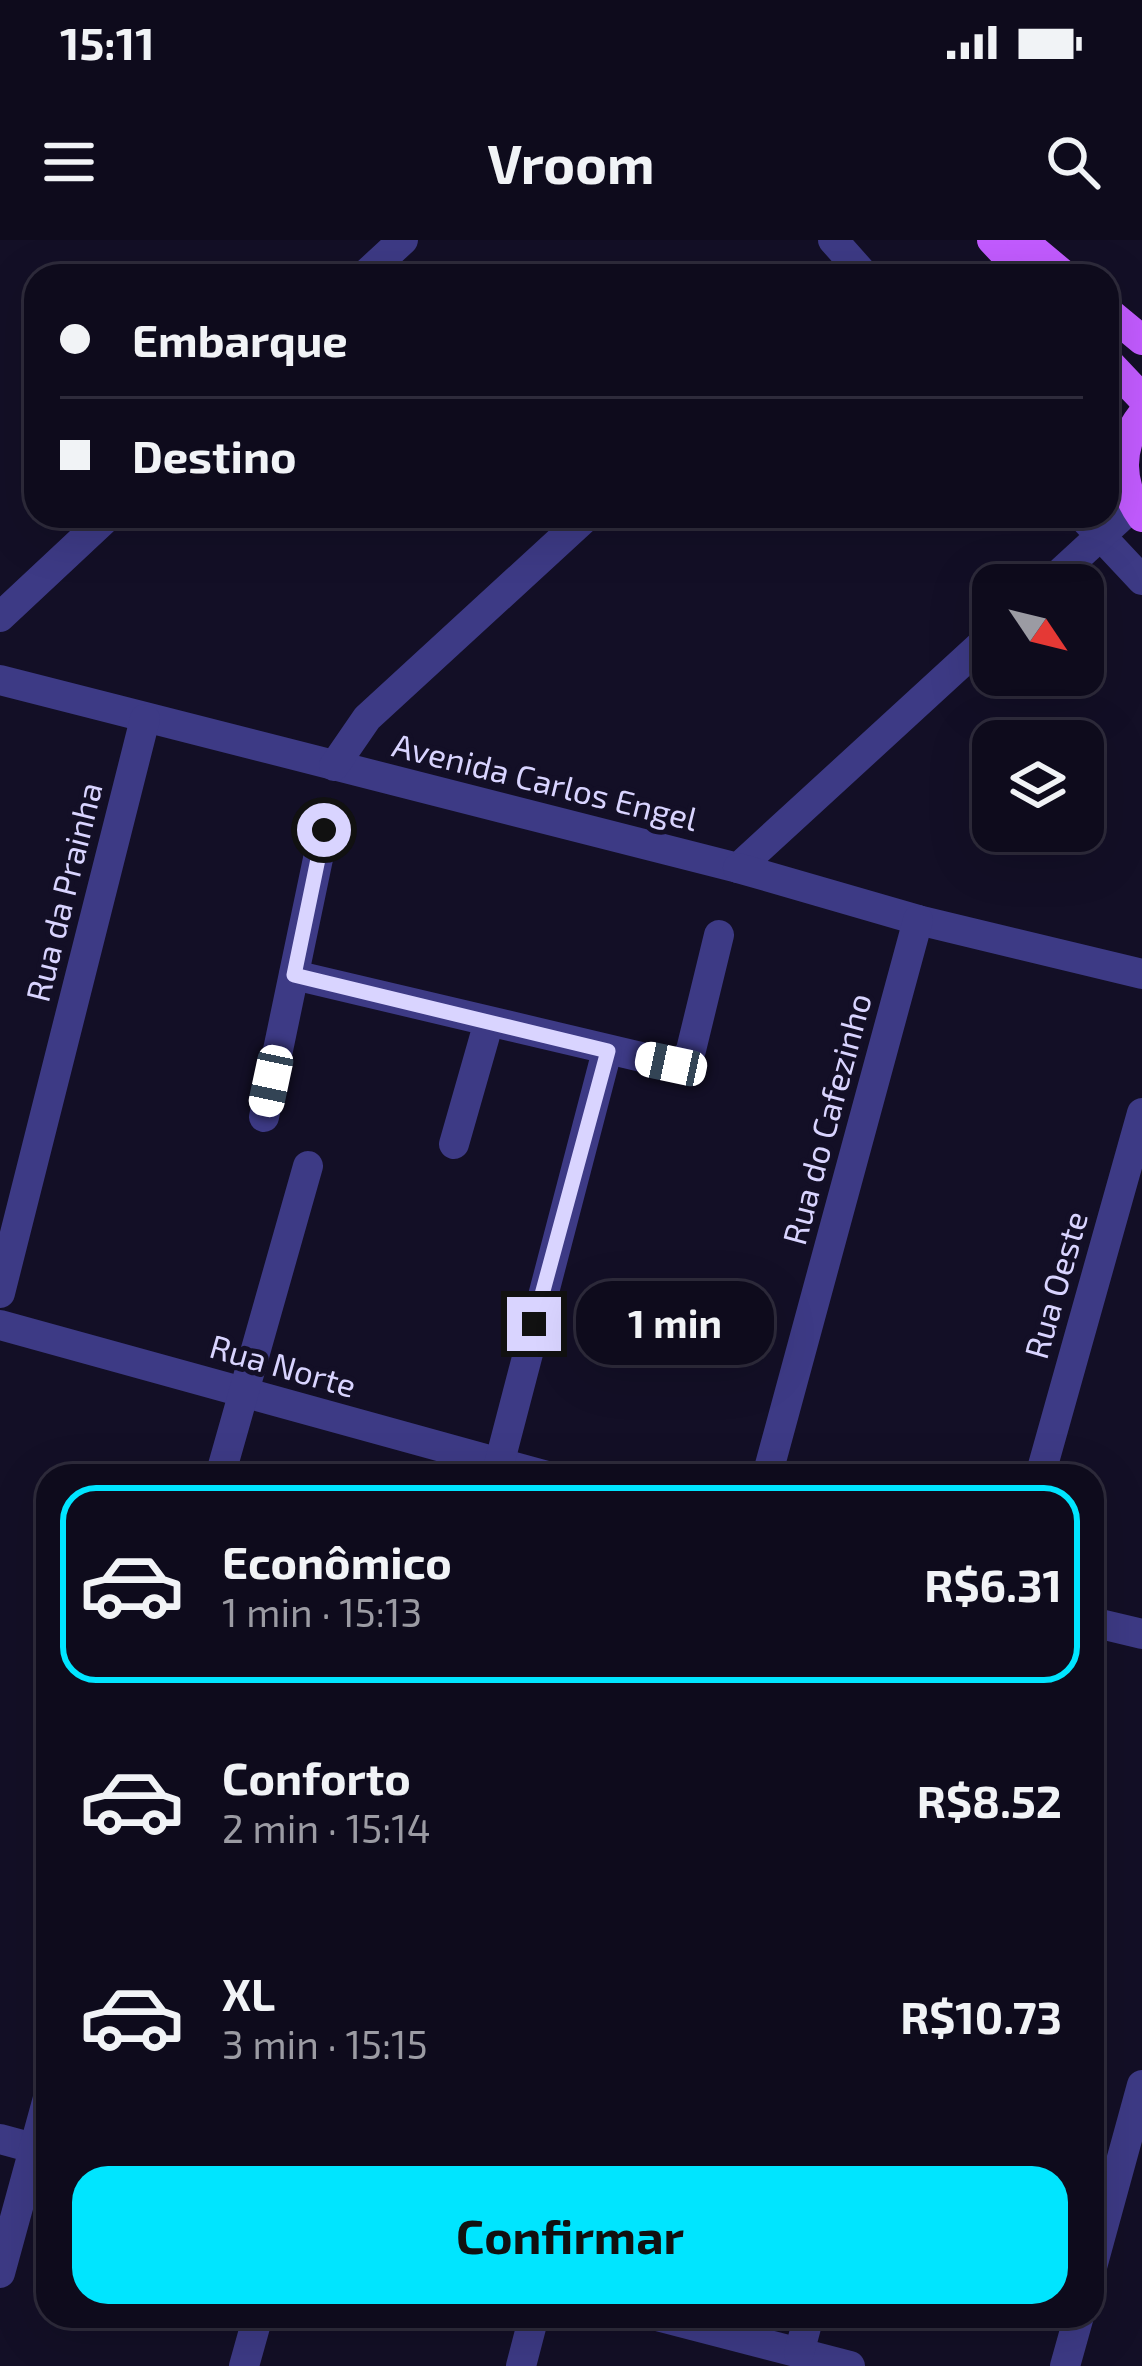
<!DOCTYPE html>
<html lang="pt">
<meta charset="utf-8">
<style>
body{margin:0;font-family:"Exo 2",sans-serif;background:#1c1929;color:#f1f3f6;height:100vh;display:flex;flex-direction:column;font-size:45px;white-space:nowrap}
*{box-sizing:border-box;margin:0}
p{font-size:39px;color:#9b9ba3}
.icon{flex:none;width:66px;height:66px;fill:none;stroke:currentColor;stroke-width:2;stroke-linecap:round;stroke-linejoin:round}
.map{position:relative;flex:1;overflow:hidden}
.side{position:absolute;left:36px;top:1224px;width:1068px;height:864px;display:flex;flex-direction:column;background:#0e0b1c;border-radius:36px;box-shadow:0 12px 48px #0002,0 0 0 3px #2e2b3b}
.side>*{flex:none}
.top-card{position:absolute;left:24px;top:24px;width:1095px;height:264px;border-radius:36px;box-shadow:0 12px 48px #0002,0 0 0 3px #2e2b3b;display:grid;align-content:center;height:264px;padding:0 36px;background:#0e0b1c}
.needle{width:78px;rotate:125deg}
.fabs{position:absolute;left:972px;top:324px;display:grid;gap:24px}
.fabs a{display:grid;place-items:center;width:132px;height:132px;border-radius:24px;background:#0e0b1c;box-shadow:0 12px 48px #0002,0 0 0 3px #2e2b3b;font-size:60px}
.end{position:absolute;width:54px;height:54px;margin:-27px;border:15px solid #d9d4ff;background:#111;box-shadow:0 0 0 6px #111}
.from{border-radius:50%}
.bubble{position:absolute;height:84px;border-radius:36px;background:#0e0b1c;box-shadow:0 12px 48px #0002,0 0 0 3px #2e2b3b;font-size:39px;font-weight:700;line-height:84px;text-align:center}
.car{position:absolute;width:36px;height:72px;margin:-36px -18px;border-radius:15px;box-shadow:0 0 9px 3px #0007;background:linear-gradient(#fff 24%,#345 0 40%,#fff 0 76%,#345 0 86%,#fff 0)}
.top-card b{display:flex;align-items:center;gap:42px;height:114px;font-size:45px}
.top-card b+b{border-top:3px solid #2e2b3b}
.top-card i{width:30px;height:30px;background:#f1f3f6}
ul{padding:21px 0 0;list-style:none}
li{display:flex;align-items:center;gap:36px;height:198px;margin:0 24px 18px;padding:0 12px;border:6px solid transparent;border-radius:36px}
li div{flex:1}
li b{display:block;font-size:45px}
li em{font-style:normal;font-weight:700}
li.active{border-color:#00e5ff}
li>.icon{width:108px;height:108px;stroke-width:1.5}
.button{display:flex;gap:24px;margin-top:auto;padding:24px 36px}
.button a{flex:1;height:138px;border-radius:36px;background:#00e5ff;color:#111;font-size:48px;font-weight:700;line-height:138px;text-align:center}
.status{display:flex;justify-content:space-between;align-items:center;height:84px;padding:0 60px;background:#0e0b1c;direction:ltr}
.status svg{height:33px;fill:currentColor}
header{display:flex;justify-content:space-between;align-items:center;height:156px;padding:0 36px;background:#0e0b1c;font-size:54px;font-weight:700}
.map>svg:first-child{display:block}
.lines{fill:none;stroke-linecap:round;stroke-linejoin:round}
.minor{stroke:#3d3a85;stroke-width:30}
.primary{stroke:#c25bff;stroke-width:30}
.route{stroke:#d9d4ff;stroke-width:15}
.labels{text-anchor:middle;stroke-width:10;stroke-linejoin:round;paint-order:stroke}
.street-label{font-size:33px;fill:#d9d4ff;stroke:#130f26}
</style>
<div class="status"><b>15:11</b><svg viewBox="0 0 49 12"><path d="M0 12V9h3v3zM5 12V6h3v6zM10 12V3h3v9zM15 12V0h3v12zM26 1h20v11H26zM47 4h2v5h-2z"/></svg></div>
<header><svg class="icon" aria-label="menu" viewBox="0 0 24 24"><path d="M4 6h16M4 12h16M4 18h16"/></svg>Vroom<svg class="icon" aria-label="search" viewBox="0 0 24 24"><circle cx="10" cy="10" r="6"/><path d="M15 15l6 6"/></svg></header>
<div class="map">
<svg width="1142" height="2126" viewBox="0 0 1142 2126">
<rect width="100%" height="100%" fill="#130f26"/>
<g class="lines">
<!-- minor -->
<g class="minor">
<path d="M 833,0 L 865,36"/>
<path d="M 364,36 L 403,0"/>
<path d="M 1082,276 L 1142,340"/>
<path d="M 1047,345 L 1134,265"/>
<path d="M 0,377 L 108,276"/>
<path d="M 0,440 L 738,628 L 993,394"/>
<path d="M 334,526 L 367,478 L 587,276"/>
<path d="M 738,628 L 918,680 L 1142,734"/>
<path d="M 294,735 L 671,824 L 686,819 L 691,810 L 719,695"/>
<path d="M 264,877 L 324,590"/>
<path d="M 454,904 L 488,785"/>
<path d="M 0,1053 L 145,479"/>
<path d="M 0,1085 L 547,1236"/>
<path d="M 220,1236 L 308,926"/>
<path d="M 496,1236 L 607,811"/>
<path d="M 767,1236 L 918,680"/>
<path d="M 1040,1236 L 1142,873"/>
<path d="M 1092,1382 L 1142,1394"/>
<path d="M 0,1899 L 48,1912"/>
<path d="M 1092,2027 L 1142,1845"/>
<path d="M 0,2033 L 48,1858"/>
<path d="M 657,2076 L 850,2126"/>
<path d="M 799,2113 L 809,2076"/>
<path d="M 244,2126 L 258,2076"/>
<path d="M 521,2126 L 534,2076"/>
<path d="M 1065,2126 L 1079,2076"/>
</g>
<!-- primary -->
<g class="primary">
<path d="M 992,0 L 1026,36"/>
<path d="M 1022,0 L 1065,36"/>
<path d="M 1107,71 L 1142,100"/>
<path d="M 1107,121 L 1142,158"/>
<path d="M 1142,175 C 1117,207 1119,245 1142,277"/>
</g>
</g>
<g class="lines">
<!-- route -->
<path class="route" d="M 324,590 L 294,735 L 608,811 L 534,1084"/>
</g>
<g class="labels">
<!-- street labels -->
<g class="street-label">
<text transform="translate(545 542) rotate(14)" y="12">Avenida Carlos Engel</text>
<text transform="translate(64 652) rotate(-76)" y="12">Rua da Prainha</text>
<text transform="translate(827 879) rotate(-75)" y="12">Rua do Cafezinho</text>
<text transform="translate(1056 1045) rotate(-74)" y="12">Rua Oeste</text>
<text transform="translate(283 1126) rotate(16)" y="12">Rua Norte</text>
</g>
</g>
</svg>
<div class="fabs">
<a><svg class="needle" viewBox="-14 -14 28 28"><path d="M0-13l5 13h-10z" fill="#e53935"/><path d="M0 13l5-13h-10z" fill="#9b9ba3"/></svg></a>
<a><svg class="icon" aria-label="layers" viewBox="0 0 24 24"><path d="M12 4l9 5-9 5-9-5zM3 14l9 5 9-5"/></svg></a>
</div>
<i class="end from" style="left:324px;top:590px"></i>
<i class="end" style="left:534px;top:1084px"></i>
<div class="bubble" style="left:576px;top:1041px;width:198px">1 min</div>
<i class="car" style="left:671px;top:824px;rotate:282deg"></i>
<i class="car" style="left:271px;top:841px;rotate:192deg"></i>
<div class="top-card">
<b><i class="from"></i>Embarque</b>
<b><i></i>Destino</b>
</div>
<section class="side">
<ul>
<li class="active"><svg class="icon" aria-label="car" viewBox="0 0 24 24"><path d="M5 17H2v-5l4-1 3-4h7l3 4 3 1v5h-3M9 17h6M6 11h13"/><circle cx="7" cy="17" r="2"/><circle cx="17" cy="17" r="2"/></svg><div><b>Econômico</b><p>1 min · 15:13</p></div><em>R$6.31</em></li>
<li><svg class="icon" aria-label="car" viewBox="0 0 24 24"><path d="M5 17H2v-5l4-1 3-4h7l3 4 3 1v5h-3M9 17h6M6 11h13"/><circle cx="7" cy="17" r="2"/><circle cx="17" cy="17" r="2"/></svg><div><b>Conforto</b><p>2 min · 15:14</p></div><em>R$8.52</em></li>
<li><svg class="icon" aria-label="car" viewBox="0 0 24 24"><path d="M5 17H2v-5l4-1 3-4h7l3 4 3 1v5h-3M9 17h6M6 11h13"/><circle cx="7" cy="17" r="2"/><circle cx="17" cy="17" r="2"/></svg><div><b>XL</b><p>3 min · 15:15</p></div><em>R$10.73</em></li>
</ul>
<div class="button"><a>Confirmar</a></div>
</section>
</div>
